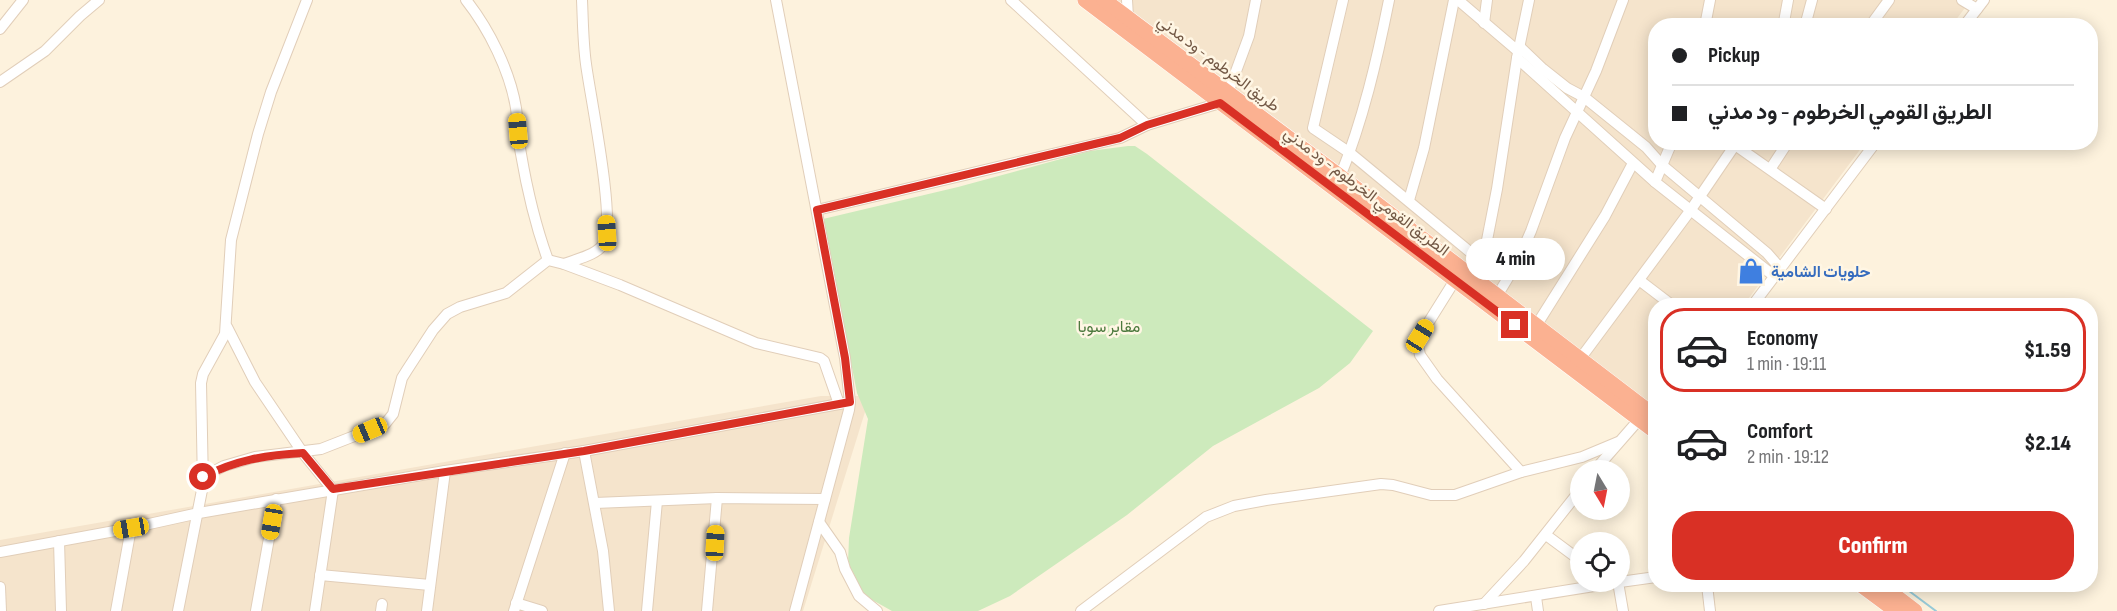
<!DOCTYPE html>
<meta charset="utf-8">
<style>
body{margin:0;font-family:"Sofia Sans Condensed",Vazirmatn,sans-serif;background:#f2f2f2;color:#202124;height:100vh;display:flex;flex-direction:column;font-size:22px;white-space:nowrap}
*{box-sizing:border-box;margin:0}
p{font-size:20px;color:#757577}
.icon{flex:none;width:33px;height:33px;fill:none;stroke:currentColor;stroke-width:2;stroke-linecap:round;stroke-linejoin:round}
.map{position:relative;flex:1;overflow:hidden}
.sheet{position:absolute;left:1648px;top:298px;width:450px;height:294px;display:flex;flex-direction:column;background:#fff;border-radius:24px;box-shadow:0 3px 15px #0003}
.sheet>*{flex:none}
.banner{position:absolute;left:1648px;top:18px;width:450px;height:132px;border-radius:24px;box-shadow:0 3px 15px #0003;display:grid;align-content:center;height:132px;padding:0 24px;background:#fff}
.needle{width:39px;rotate:170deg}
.controls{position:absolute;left:1570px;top:460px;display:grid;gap:12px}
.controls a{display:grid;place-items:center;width:60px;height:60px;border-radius:50%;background:#fff;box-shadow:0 3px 15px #0003;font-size:30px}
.end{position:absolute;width:27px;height:27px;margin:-14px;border:8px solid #d93025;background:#fff;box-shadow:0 0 0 3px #fff}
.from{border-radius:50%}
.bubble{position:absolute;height:42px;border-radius:21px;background:#fff;box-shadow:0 3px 15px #0003;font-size:20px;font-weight:800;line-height:42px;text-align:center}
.car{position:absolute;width:18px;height:36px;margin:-18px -9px;border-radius:8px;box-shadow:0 0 4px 2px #0007;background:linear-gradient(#f5c518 24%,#345 0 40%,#f5c518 0 76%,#345 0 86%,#f5c518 0)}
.banner b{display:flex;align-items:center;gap:21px;height:57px;font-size:22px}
.banner b+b{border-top:2px solid #e0e0e0}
.banner i{width:15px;height:15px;background:#202124}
ul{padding:10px 0 0;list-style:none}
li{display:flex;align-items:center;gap:18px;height:84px;margin:0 12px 9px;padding:0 12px;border:3px solid transparent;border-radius:24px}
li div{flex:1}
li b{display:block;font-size:22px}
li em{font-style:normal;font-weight:800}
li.active{border-color:#d93025}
li>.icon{width:54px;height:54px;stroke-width:1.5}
.cta{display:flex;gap:12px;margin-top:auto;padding:12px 24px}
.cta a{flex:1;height:69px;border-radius:24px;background:#d93025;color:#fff;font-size:24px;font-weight:800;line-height:69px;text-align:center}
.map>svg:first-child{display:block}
.residential{fill:#f5e4cc}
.green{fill:#cdeabc}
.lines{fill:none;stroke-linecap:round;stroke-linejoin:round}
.stream{stroke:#98cbd9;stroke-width:2}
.minor-casing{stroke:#e1ceb9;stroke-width:12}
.highway-casing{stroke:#fff;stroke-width:16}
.minor{stroke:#fff;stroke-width:10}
.highway{stroke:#fbb191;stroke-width:15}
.route{stroke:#d93025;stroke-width:8}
.labels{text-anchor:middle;stroke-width:5;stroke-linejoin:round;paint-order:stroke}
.street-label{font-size:16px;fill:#735845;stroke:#fff6e4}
.shop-label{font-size:16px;font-weight:bold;fill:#366cbe;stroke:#fff6e4;text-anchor:start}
.park-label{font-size:16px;fill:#4c793d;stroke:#fff6e4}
</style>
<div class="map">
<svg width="2117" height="611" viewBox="0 0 2117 611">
<rect width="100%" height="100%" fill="#fdf2dd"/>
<!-- residential -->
<g class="residential">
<path d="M 1111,0 L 1971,0 L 1952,25 L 1656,26 L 1656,142 L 1865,143 L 1743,306 L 1656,306 L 1656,411 Z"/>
<path d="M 821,396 L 870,396 L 803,611 L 0,611 L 0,540 Z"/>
</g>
<!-- green -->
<path class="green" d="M 1128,146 L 1135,146 L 1147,154 L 1373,331 L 1350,363 L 1319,388 L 1213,446 L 1127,515 L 1010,596 L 978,611 L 892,611 L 867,597 L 852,578 L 848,563 L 849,538 L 868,419 L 857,393 L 823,219 L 958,187 L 1090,151 Z"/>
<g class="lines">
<!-- stream -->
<path class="stream" d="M 1901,585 L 1936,611"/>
<!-- minor casing -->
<g class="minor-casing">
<g id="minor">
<path d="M 466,0 C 489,29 510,71 516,108 C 518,123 518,139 521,154 C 527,189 536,227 548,260"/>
<path d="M 776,0 L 845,358 L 850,402 L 849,410 L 795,611"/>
<path d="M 1011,0 L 1147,125"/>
<path d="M 1127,0 L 1128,17"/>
<path d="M 1343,0 L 1313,128 L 1350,153 L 1481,261"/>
<path d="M 1458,0 L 1519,52"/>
<path d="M 1788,0 L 1784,22 L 1792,26"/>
<path d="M 1962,0 L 1977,9"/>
<path d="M 1484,23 L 1487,0"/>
<path d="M 1705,26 L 1710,0"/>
<path d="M 1805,26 L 1812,0"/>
<path d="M 1870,26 L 1889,0"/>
<path d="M 1964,26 L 1984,0"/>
<path d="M 0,29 L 23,0"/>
<path d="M 1520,47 L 1543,69 L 1567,88 L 1584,97 L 1646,147 L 1662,165 L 1767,253 L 1780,268"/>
<path d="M 1517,58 L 1655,182 L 1774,276"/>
<path d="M 0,82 L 45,51 L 80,16 L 99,0"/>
<path d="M 1228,93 L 1249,36 L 1256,0"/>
<path d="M 1735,145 L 1826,209"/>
<path d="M 1771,168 L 1788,142"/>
<path d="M 1340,177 C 1363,120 1377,60 1389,0"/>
<path d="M 1655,182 L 1672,142"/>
<path d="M 1409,200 L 1424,148 L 1454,0"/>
<path d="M 817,210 L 1120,138 L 1147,125 L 1220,103"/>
<path d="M 564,264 C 576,259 598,255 604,243 C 616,221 590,95 586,64 C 583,43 583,22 582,0"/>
<path d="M 1455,280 L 1420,336 L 1418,345 L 1420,355 L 1437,379 L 1521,472"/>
<path d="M 1639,280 L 1673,306"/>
<path d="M 1479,281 L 1497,189 L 1517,58 L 1529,0"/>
<path d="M 1497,296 L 1517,263 L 1531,231 L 1565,138 L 1596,71 L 1623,0"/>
<path d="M 1752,306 L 1876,142"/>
<path d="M 1536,326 L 1605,216 L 1633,163"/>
<path d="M 227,327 L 255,382 L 303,453 L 333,490 L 315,611"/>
<path d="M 1580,359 L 1690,211 L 1737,142"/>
<path d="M 584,451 L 603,551 L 609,611"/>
<path d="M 1594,471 L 1643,415"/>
<path d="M 203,477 L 224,466 L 255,457 L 321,449 L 385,424 L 393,414 L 402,378 L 407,370 L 433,330 L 447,314 L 460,307 L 506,293 L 548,260 L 564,264 L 620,285 L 756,343 L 820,358 L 824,361 L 839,404"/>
<path d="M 595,503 L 717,498 L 825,499"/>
<path d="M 819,522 L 840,552 L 845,569 L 859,596 L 877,611"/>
<path d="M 1546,535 L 1581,561"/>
<path d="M 59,541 L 61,611"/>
<path d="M 0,552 L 131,528 L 199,513 L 445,471 L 584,451 L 850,402"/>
<path d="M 320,575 L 430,585"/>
<path d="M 1618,582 L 1623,611"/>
<path d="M 1620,582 L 1656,577"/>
<path d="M 1707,585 L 1710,611"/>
<path d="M 0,587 L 1,611"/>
<path d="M 1536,597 L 1538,611"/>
<path d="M 516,603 L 542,611"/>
<path d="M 1484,604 L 1524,561 L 1581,489"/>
<path d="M 116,611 L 131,528"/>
<path d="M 178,611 L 203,485 L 201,383 L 203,374 L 225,334 L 231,240 L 258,134 L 271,92 L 307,0"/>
<path d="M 256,611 L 276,499"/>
<path d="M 381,611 L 382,604"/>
<path d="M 427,611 L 445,471"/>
<path d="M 514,611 L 565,453"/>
<path d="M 647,611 L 657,501"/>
<path d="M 707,611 L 717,498"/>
<path d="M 1081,611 L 1206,517 L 1234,506 L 1266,500 L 1381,484 L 1393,485 L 1431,495 L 1455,495 L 1521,472 L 1582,457 L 1618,442"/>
<path d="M 1439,611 L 1619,582"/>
</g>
</g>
<!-- highway casing -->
<g class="highway-casing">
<g id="highway">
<path d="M 1085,0 L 1656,432"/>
<path d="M 1104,0 L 1373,201 L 1656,417"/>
<path d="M 1861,585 L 1896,611"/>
<path d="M 1881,585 L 1915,611"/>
</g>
</g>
<!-- minor -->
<use href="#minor" class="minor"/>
<!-- highway -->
<use href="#highway" class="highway"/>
</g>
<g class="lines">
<!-- route -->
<path class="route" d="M 203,477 C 236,460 266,455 303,453 L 333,489 L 584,451 L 850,402 L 845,358 L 817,210 L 1120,138 L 1147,125 L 1220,103 L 1515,325"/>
</g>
<!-- icons -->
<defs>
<g id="shop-bare" transform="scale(2.07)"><path d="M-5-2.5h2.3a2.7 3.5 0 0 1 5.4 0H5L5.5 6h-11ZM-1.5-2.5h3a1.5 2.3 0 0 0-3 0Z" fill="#3f7fe0" stroke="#fff6e4" stroke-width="2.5" paint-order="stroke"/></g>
</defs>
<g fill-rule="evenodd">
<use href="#shop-bare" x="1751" y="271"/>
</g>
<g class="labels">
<!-- street labels -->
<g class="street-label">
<text transform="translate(1219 63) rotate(37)" y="6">طريق الخرطوم - ود مدني</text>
<text transform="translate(1367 191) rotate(37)" y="6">الطريق القومي الخرطوم - ود مدني</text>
</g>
<!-- shop labels -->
<g class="shop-label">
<text x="1771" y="277">حلويات الشامية</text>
</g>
<!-- park labels -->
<g class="park-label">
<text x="1109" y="332">مقابر سوبا</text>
</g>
</g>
</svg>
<div class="controls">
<a><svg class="needle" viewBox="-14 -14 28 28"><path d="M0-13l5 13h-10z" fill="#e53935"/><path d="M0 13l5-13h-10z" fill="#757577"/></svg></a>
<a><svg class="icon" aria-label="locate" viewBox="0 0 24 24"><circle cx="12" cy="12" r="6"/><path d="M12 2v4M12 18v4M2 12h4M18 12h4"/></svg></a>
</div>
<i class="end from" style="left:203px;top:477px"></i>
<i class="end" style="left:1515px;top:325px"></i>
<div class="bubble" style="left:1466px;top:238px;width:99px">4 min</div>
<i class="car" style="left:518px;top:131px;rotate:355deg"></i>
<i class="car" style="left:607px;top:233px;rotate:357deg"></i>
<i class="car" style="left:1420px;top:336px;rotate:32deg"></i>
<i class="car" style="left:370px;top:430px;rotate:247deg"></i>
<i class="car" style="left:272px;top:522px;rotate:190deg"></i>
<i class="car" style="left:131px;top:528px;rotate:260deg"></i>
<i class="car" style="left:715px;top:543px;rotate:3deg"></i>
<div class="banner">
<b><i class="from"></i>Pickup</b>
<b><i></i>الطريق القومي الخرطوم - ود مدني</b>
</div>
<section class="sheet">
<ul>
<li class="active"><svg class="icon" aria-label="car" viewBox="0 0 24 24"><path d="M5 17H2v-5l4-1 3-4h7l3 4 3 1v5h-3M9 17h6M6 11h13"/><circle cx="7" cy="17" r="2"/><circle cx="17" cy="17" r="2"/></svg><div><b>Economy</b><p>1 min · 19:11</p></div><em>$1.59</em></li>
<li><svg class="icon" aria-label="car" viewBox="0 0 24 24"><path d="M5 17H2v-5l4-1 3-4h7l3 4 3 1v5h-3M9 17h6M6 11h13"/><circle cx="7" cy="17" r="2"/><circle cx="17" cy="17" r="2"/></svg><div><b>Comfort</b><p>2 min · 19:12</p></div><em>$2.14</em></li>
</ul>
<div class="cta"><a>Confirm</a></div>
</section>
</div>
